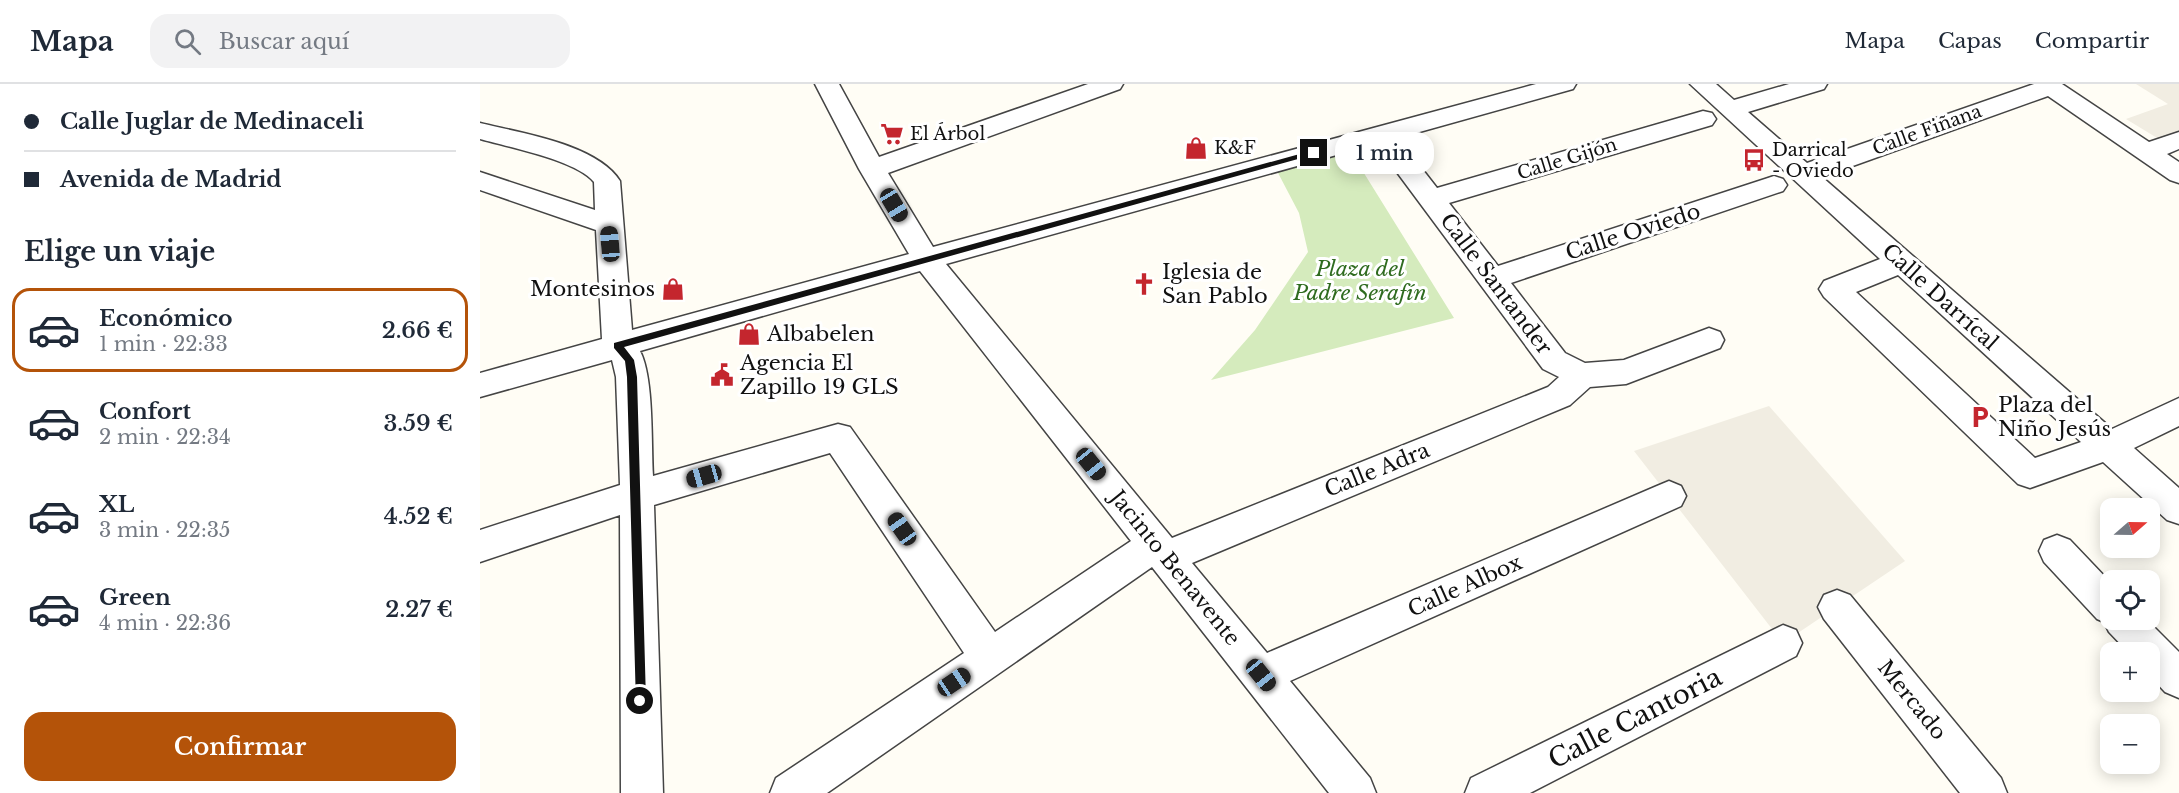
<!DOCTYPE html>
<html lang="es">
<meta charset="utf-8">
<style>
body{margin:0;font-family:"Libre Baskerville",serif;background:#f2f2f3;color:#1f2937;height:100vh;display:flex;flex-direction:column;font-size:22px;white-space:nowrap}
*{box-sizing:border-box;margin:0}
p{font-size:20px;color:#747a83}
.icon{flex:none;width:33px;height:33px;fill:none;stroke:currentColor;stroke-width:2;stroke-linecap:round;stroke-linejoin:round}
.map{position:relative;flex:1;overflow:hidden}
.details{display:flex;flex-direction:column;background:#fff;width:480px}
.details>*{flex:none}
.hud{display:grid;align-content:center;height:132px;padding:0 24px;background:#fff}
.needle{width:39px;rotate:70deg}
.fabs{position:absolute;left:1620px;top:414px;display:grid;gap:12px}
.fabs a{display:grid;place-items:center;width:60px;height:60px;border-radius:12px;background:#fff;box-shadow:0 3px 15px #0003;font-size:30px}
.end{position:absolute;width:27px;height:27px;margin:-14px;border:8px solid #111;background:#fff;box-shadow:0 0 0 3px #fff}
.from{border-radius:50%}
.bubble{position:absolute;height:42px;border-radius:18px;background:#fff;box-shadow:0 3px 15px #0003;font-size:20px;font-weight:600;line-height:42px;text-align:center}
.car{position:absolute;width:18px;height:36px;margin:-18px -9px;border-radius:8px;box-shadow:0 0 4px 2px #0007;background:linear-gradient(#222 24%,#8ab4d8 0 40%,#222 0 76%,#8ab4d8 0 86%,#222 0)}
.hud b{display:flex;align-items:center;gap:21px;height:57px;font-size:22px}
.hud b+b{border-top:2px solid #e0e1e3}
.hud i{width:15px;height:15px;background:#1f2937}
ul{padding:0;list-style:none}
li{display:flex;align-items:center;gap:18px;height:84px;margin:0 12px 9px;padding:0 12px;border:3px solid transparent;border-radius:18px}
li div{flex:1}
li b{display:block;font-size:22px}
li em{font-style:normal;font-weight:600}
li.on{border-color:#b45309}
li>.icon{width:54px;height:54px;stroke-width:1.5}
h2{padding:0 24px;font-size:27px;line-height:72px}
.action{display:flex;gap:12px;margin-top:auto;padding:12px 24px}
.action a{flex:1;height:69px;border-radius:18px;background:#b45309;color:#fff;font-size:24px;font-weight:600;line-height:69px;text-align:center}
header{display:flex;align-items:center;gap:36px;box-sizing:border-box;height:84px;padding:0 30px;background:#fff;border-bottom:2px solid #e0e1e3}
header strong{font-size:28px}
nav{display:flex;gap:33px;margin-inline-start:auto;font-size:21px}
.search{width:420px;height:54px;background:#f2f2f3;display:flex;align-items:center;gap:15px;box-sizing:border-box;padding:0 21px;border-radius:18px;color:#747a83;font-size:22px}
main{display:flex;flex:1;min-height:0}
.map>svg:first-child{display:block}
.green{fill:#d5ebbd}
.plaza{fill:#f1ede2}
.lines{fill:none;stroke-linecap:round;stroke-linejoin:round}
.minor-casing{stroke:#444;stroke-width:3}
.minor{fill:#fff;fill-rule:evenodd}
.route{fill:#111}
.labels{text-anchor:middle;stroke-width:6;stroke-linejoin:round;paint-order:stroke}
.far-street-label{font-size:18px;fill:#111;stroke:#fff}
.far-poi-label{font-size:18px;fill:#111;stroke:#fff;text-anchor:start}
.street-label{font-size:21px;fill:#111;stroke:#fff}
.park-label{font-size:21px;font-style:italic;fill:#2f6b1f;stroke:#fff}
.poi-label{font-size:21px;fill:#111;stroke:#fff;text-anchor:start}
.near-street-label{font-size:26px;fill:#111;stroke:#fff}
</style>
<header>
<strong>Mapa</strong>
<div class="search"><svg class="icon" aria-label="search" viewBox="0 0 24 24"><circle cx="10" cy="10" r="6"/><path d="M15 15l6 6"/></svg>Buscar aquí</div>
<nav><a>Mapa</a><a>Capas</a><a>Compartir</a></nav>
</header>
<main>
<section class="details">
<div class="hud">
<b><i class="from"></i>Calle Juglar de Medinaceli</b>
<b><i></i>Avenida de Madrid</b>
</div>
<h2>Elige un viaje</h2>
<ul>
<li class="on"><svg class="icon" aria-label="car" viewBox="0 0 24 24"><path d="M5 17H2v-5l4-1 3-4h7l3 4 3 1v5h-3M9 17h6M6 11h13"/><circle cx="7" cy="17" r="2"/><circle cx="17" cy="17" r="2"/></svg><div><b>Económico</b><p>1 min · 22:33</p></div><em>2.66 €</em></li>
<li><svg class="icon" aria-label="car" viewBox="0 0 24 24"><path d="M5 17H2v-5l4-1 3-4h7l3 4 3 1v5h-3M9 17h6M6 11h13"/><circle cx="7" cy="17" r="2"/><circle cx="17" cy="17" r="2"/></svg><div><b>Confort</b><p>2 min · 22:34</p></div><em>3.59 €</em></li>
<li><svg class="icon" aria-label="car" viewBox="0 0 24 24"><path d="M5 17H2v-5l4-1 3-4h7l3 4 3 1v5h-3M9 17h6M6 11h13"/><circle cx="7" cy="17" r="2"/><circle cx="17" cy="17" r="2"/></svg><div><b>XL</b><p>3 min · 22:35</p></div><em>4.52 €</em></li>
<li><svg class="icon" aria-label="car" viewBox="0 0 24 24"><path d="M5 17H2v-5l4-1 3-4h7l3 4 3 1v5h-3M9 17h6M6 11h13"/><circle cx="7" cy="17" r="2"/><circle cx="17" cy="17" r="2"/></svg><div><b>Green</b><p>4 min · 22:36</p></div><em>2.27 €</em></li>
</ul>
<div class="action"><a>Confirmar</a></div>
</section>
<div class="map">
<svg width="1699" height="709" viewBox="0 0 1699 709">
<rect width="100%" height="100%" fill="#fffdf5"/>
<!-- green -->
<path class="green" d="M 869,65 L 974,234 L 731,296 L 775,246 L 828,168 L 819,129 L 797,87 Z"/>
<!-- plaza -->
<g class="plaza">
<path d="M 1656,0 L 1699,0 L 1699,56 L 1687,60 L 1646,35 L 1688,20 Z"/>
<path d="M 1289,322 L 1425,477 L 1303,559 L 1154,367 Z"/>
</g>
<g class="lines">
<!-- minor casing -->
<g class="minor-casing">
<g id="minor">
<path d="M 335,0 L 359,0 L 399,73 L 608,0 L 643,0 L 640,5 L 408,89 L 453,163 L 1056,0 L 1096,0 L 1093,5 L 918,54 L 957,104 L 1223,27 L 1232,29 L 1236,35 L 1232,41 L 969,119 L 1018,182 L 1285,95 L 1294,92 L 1303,95 L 1307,101 L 1303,107 L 1031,199 L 1085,269 L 1105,279 L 1144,276 L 1229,244 L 1240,248 L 1244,256 L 1240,264 L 1146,300 L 1110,303 L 1090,321 L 712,479 L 787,569 L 1177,402 L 1189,397 L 1201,402 L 1206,412 L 1201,422 L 810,597 L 890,694 L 896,709 L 849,709 L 672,483 L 347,709 L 290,709 L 296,694 L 484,569 L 350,369 L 174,421 L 183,709 L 141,709 L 140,431 L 0,478 L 0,446 L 140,401 L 136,293 L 132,276 L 0,313 L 0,289 L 122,255 L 116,146 L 0,106 L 0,88 L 115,126 L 114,98 C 96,76 28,63 0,55 L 0,39 C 40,49 117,60 140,97 L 152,246 L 429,170 L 379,85 ZM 896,60 L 1063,285 L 1079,293 L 1068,303 L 692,454 L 466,180 ZM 440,187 L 651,457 L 515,548 L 370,343 L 358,340 L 173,392 C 171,359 174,294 160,267 Z"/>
<path d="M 1210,0 L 1236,0 L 1254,16 L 1309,0 L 1347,0 L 1344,5 L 1268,28 L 1327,79 L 1554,0 L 1582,0 L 1669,58 L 1699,48 L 1699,65 L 1687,70 L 1699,78 L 1699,99 L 1690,96 L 1568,12 L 1342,93 L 1632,345 L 1699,314 L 1699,342 L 1654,364 L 1699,404 L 1699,440 L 1687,436 L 1623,378 L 1550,404 L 1538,400 L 1344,213 L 1339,205 L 1344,197 L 1400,175 ZM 1418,191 L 1601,358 L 1555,374 L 1376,208 Z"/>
<path d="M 1577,451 L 1590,456 L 1630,498 L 1630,536 L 1667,536 L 1699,568 L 1699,614 L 1685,608 L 1670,592 L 1670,568 L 1648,568 L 1629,548 L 1624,538 L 1617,535 L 1564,478 L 1559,467 L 1564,456 Z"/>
<path d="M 1357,506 L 1370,511 L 1521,694 L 1527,709 L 1480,709 L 1344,535 L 1338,523 L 1344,511 Z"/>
<path d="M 1303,541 L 1316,546 L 1322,559 L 1316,572 L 1050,709 L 985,709 L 991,694 Z"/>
</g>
</g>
<!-- minor -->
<use href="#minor" class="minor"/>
</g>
<!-- route -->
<path class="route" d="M 834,66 L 838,69 L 836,70 L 144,263 L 154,276 L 157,293 L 166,617 L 160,623 L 156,621 L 147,293 L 145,277 L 134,264 L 134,259 Z"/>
<!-- icons -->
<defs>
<g id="supermarket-bare" transform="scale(1.8)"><path d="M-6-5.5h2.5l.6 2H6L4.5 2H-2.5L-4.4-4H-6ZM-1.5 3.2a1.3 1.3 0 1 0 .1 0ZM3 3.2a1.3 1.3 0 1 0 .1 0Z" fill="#c4262e" stroke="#fff" stroke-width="2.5" paint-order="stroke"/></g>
<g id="shop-bare" transform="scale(1.8)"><path d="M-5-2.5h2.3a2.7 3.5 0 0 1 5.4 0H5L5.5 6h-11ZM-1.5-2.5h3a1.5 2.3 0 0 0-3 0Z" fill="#c4262e" stroke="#fff" stroke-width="2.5" paint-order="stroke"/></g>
<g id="bus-bare" transform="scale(1.8)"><path d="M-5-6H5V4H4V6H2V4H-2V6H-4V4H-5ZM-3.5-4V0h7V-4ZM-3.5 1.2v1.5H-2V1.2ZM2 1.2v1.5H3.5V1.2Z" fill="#c4262e" stroke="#fff" stroke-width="2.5" paint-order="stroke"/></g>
<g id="church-bare" transform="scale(1.8)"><path d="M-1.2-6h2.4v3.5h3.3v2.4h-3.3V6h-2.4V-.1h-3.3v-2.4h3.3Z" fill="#c4262e" stroke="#fff" stroke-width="2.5" paint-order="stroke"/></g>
<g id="civic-bare" transform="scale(1.8)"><path d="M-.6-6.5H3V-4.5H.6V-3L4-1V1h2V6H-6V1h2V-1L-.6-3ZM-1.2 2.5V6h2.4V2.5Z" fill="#c4262e" stroke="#fff" stroke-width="2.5" paint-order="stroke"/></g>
<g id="parking-bare" transform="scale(1.8)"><path d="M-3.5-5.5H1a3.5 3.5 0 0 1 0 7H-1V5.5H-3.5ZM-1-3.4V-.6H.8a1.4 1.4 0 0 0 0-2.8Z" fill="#c4262e" stroke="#fff" stroke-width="2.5" paint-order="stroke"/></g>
</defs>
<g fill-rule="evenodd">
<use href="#supermarket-bare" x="412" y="50"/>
<use href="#shop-bare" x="716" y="64"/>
<use href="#bus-bare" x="1274" y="76"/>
<use href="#church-bare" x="664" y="200"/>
<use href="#shop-bare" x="193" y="205"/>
<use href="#shop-bare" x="269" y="250"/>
<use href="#civic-bare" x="242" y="291"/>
<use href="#parking-bare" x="1500" y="333"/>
</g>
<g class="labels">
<!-- far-street labels -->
<g class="far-street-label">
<text transform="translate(1447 46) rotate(-20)" y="6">Calle Fiñana</text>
<text transform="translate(1087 75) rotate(-17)" y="6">Calle Gijón</text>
</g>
<!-- far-poi labels -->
<g class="far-poi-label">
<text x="430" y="56">El Árbol</text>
<text x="734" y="70">K&amp;F</text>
<text x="1292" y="72">Darrical<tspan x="1292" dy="21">- Oviedo</tspan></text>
</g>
<!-- street labels -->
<g class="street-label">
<text transform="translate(1153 148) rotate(-18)" y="7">Calle Oviedo</text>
<text transform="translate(1016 200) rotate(53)" y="7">Calle Santander</text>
<text transform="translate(1460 213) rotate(42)" y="7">Calle Darrícal</text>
<text transform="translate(897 386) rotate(-22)" y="7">Calle Adra</text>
<text transform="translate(695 484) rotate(51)" y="7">Jacinto Benavente</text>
<text transform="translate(985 502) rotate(-24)" y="7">Calle Albox</text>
<text transform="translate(1432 616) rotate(51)" y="7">Mercado</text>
</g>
<!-- park labels -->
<g class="park-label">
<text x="880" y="192">Plaza del<tspan x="880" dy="24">Padre Serafín</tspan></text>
</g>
<!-- poi labels -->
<g class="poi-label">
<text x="682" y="195">Iglesia de<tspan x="682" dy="24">San Pablo</tspan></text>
<text x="175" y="212" text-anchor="end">Montesinos</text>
<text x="287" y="257">Albabelen</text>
<text x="260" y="286">Agencia El<tspan x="260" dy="24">Zapillo 19 GLS</tspan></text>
<text x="1518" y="328">Plaza del<tspan x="1518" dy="24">Niño Jesús</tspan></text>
</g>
<!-- near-street labels -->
<g class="near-street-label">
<text transform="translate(1155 634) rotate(-27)" y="9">Calle Cantoria</text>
</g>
</g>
</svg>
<div class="fabs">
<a><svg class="needle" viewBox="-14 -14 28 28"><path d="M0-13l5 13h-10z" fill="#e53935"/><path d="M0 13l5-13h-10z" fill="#747a83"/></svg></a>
<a><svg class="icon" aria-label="locate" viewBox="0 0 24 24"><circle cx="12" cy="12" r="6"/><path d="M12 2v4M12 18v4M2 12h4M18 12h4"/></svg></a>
<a>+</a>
<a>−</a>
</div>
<i class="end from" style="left:160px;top:617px"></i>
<i class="end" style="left:834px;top:69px"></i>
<div class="bubble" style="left:855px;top:48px;width:99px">1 min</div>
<i class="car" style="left:414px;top:121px;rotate:149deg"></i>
<i class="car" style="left:130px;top:160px;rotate:355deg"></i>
<i class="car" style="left:611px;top:380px;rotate:141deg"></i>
<i class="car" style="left:224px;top:392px;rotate:254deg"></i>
<i class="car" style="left:422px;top:445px;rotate:325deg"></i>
<i class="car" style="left:781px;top:591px;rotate:141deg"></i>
<i class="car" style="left:474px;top:598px;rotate:56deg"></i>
</div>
</main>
